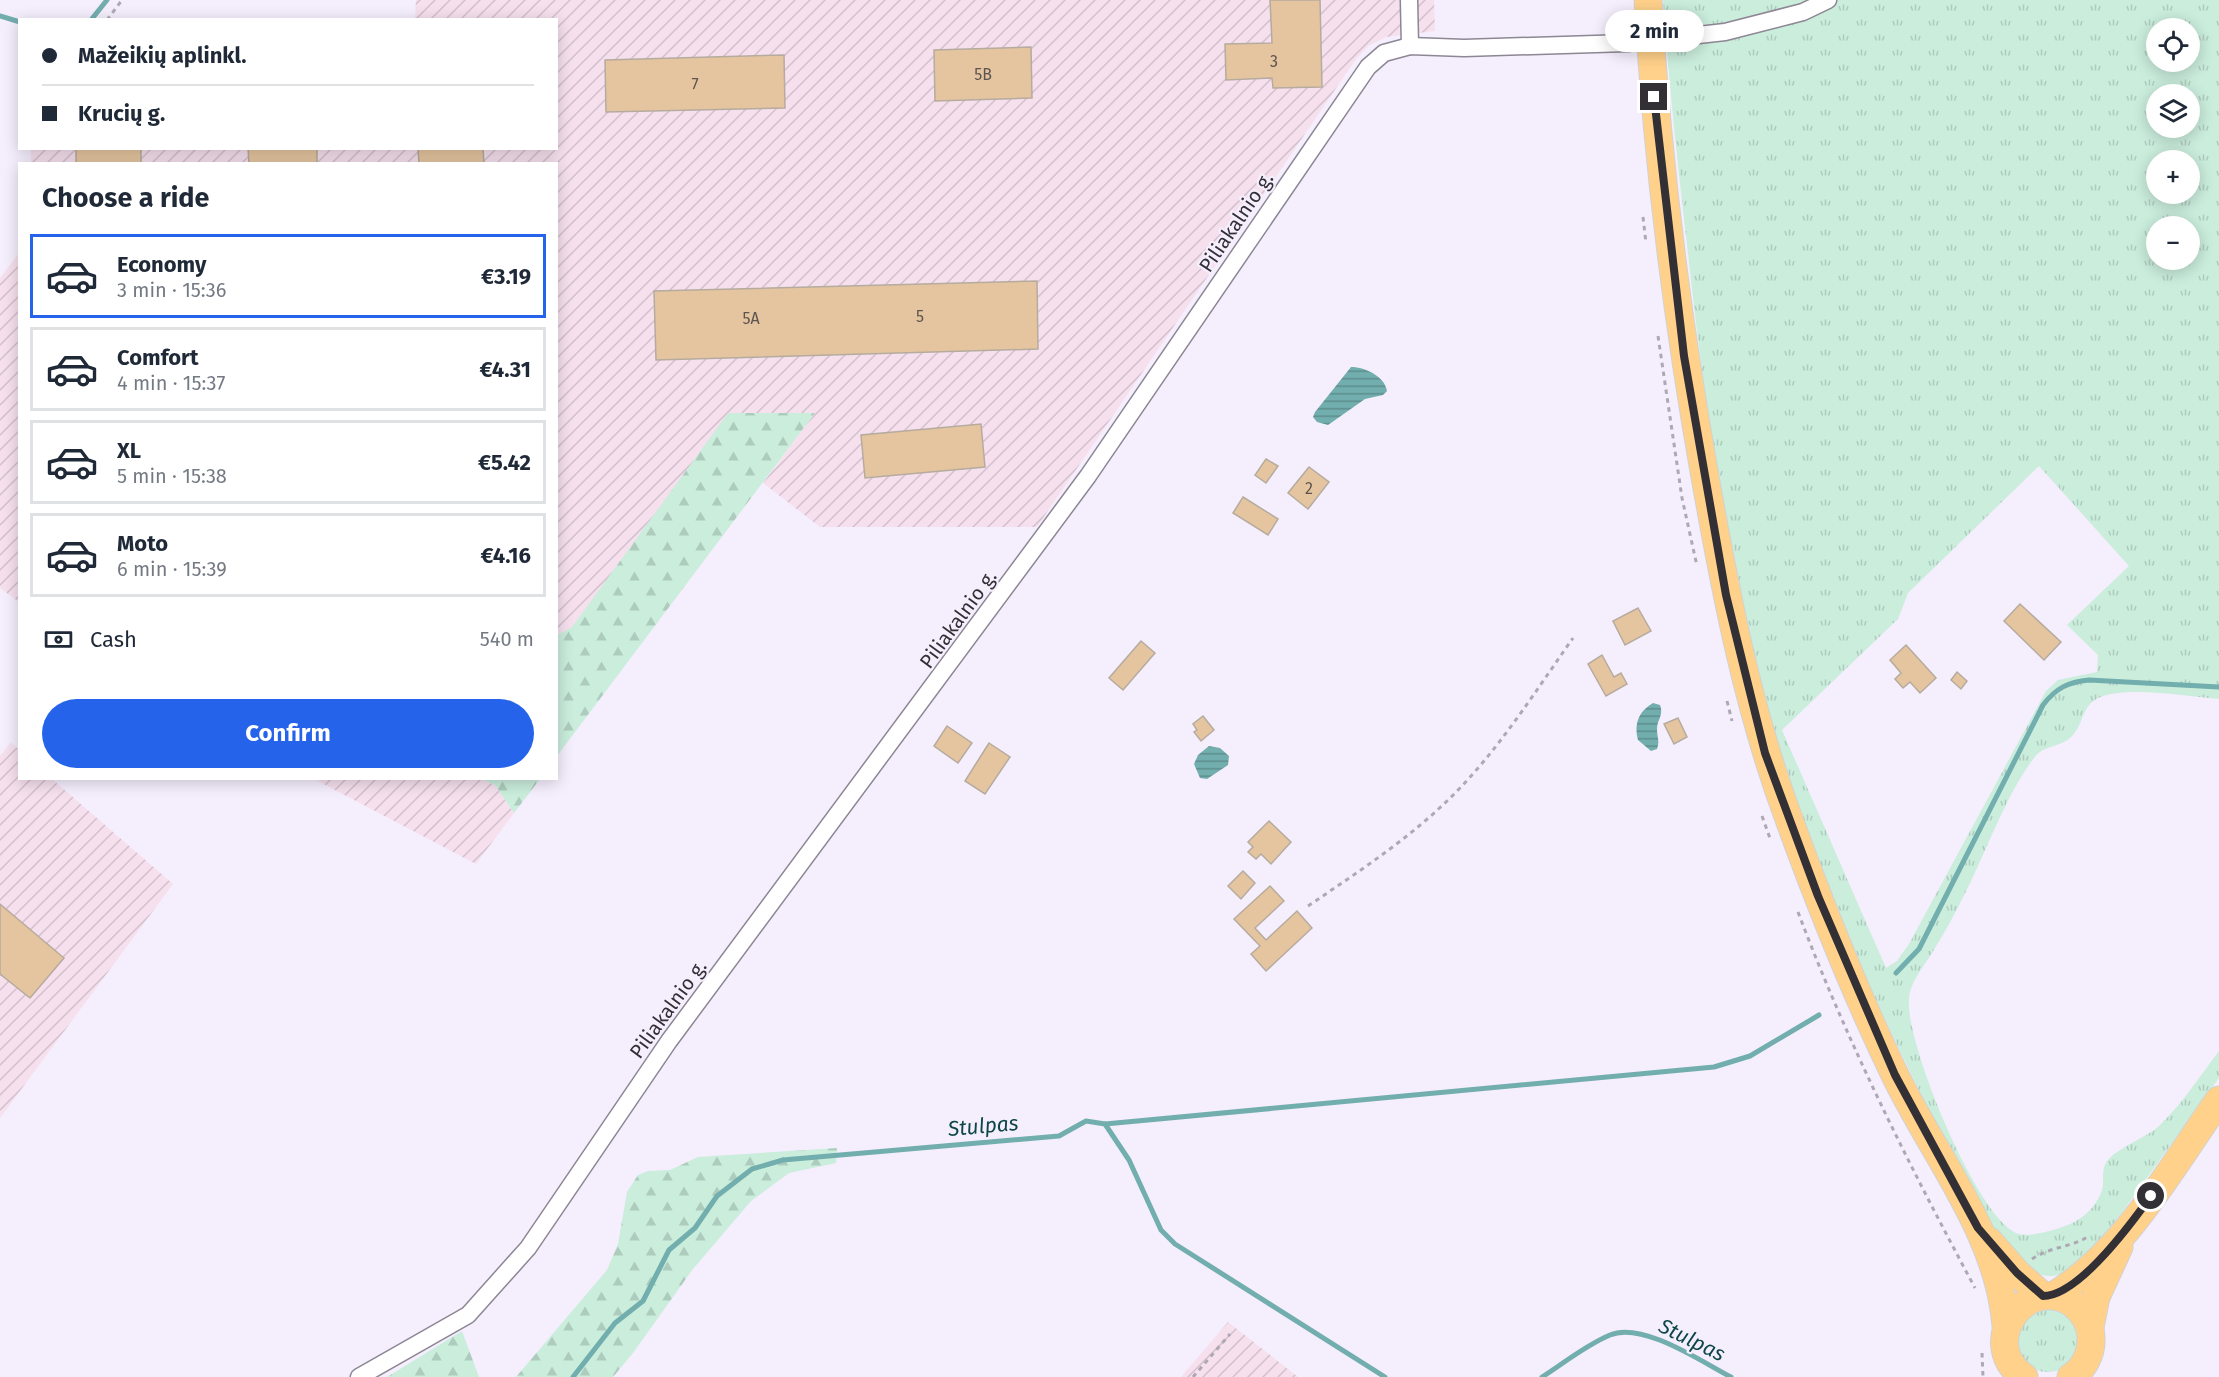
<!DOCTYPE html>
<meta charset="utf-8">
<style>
body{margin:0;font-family:"Fira Sans",sans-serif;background:#f6f6f7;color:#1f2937;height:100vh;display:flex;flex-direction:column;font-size:22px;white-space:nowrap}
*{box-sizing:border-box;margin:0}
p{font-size:20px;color:#747a83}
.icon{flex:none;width:33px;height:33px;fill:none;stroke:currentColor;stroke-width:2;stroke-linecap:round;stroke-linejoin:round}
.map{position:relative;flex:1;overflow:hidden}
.panel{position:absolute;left:18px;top:162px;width:540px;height:618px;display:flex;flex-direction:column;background:#fff;border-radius:0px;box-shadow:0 3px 15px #0003}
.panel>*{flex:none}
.top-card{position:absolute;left:18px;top:18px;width:540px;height:132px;border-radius:0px;box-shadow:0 3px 15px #0003;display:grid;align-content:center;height:132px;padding:0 24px;background:#fff}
.fabs{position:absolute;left:2146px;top:18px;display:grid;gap:12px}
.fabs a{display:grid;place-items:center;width:54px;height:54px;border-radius:50%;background:#fff;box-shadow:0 3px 15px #0003;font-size:30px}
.end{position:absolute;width:27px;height:27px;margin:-14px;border:8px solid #322f35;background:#fff;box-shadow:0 0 0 3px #fff}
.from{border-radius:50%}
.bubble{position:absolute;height:42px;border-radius:21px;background:#fff;box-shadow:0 3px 15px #0003;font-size:20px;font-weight:700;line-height:42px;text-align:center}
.top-card b{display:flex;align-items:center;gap:21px;height:57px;font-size:22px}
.top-card b+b{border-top:2px solid #e0e1e3}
.top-card i{width:15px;height:15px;background:#1f2937}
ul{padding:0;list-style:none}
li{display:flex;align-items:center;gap:18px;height:84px;margin:0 12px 9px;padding:0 12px;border:3px solid #e0e1e3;border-radius:0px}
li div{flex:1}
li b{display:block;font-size:22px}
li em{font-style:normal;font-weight:700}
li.active{border-color:#2563eb}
li>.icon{width:54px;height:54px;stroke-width:1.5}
h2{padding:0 24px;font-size:27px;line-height:72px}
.pay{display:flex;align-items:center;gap:15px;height:66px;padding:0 24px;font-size:22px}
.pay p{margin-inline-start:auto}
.action{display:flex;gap:12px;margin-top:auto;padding:12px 24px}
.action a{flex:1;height:69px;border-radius:36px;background:#2563eb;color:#fff;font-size:24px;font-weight:700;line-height:69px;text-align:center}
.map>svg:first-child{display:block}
.industrial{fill:url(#industrial-furrows)}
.grass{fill:url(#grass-tufts);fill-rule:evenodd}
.forest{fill:url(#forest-firs)}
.water{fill:url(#water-rules)}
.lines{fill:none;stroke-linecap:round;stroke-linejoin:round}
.stream{stroke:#72aeae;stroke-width:5}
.building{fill:#e5c59f;stroke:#b6ab9f;stroke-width:1.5}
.minor-casing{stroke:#8d8694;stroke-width:19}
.primary-casing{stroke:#d2d1d3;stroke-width:29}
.path{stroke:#aea8b4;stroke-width:3;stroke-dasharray:4.5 4.5;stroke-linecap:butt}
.minor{stroke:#fff;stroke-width:16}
.primary{stroke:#ffd18a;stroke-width:27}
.route{stroke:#322f35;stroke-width:8}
.labels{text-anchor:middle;stroke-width:4.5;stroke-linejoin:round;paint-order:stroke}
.number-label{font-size:16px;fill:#5f5450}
.street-label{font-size:20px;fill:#322f35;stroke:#f5eefd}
.water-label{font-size:21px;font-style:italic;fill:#0d4646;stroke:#f5eefd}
</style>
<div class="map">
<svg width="2219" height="1377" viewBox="0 0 2219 1377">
<defs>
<pattern id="industrial-furrows" width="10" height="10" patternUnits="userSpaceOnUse" patternTransform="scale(1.5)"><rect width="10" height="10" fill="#f6e0ee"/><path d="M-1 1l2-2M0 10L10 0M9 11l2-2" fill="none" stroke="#d3c0cd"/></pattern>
<pattern id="grass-tufts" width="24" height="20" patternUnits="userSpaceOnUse" patternTransform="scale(1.5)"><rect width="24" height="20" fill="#caeddc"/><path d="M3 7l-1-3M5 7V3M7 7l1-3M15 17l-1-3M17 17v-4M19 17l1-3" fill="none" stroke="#aeccbd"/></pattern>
<pattern id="forest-firs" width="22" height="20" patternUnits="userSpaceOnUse" patternTransform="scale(1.5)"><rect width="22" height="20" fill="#caeddc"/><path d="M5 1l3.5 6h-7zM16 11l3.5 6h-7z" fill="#aeccbd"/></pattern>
<pattern id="water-rules" width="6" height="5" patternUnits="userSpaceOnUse" patternTransform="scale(1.5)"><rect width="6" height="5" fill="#72aeae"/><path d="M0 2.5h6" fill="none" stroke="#5e8e8e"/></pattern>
</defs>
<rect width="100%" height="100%" fill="#f5eefd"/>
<!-- industrial -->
<g class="industrial">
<path d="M 416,0 L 1434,0 L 1435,31 L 1386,37 L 1368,46 L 1356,59 L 1037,527 L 820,527 L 763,483 L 815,413 L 572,627 L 557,635 L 556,164 L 31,164 L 31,149 L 556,148 L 556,20 L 415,19 Z"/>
<path d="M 19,253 L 19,602 L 0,588 L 0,278 Z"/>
<path d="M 11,742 L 19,750 L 20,778 L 52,779 L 173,884 L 0,1118 L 0,756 Z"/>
<path d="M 314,779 L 481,779 L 495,785 L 514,813 L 476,864 Z"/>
<path d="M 1228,1322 L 1298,1377 L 1181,1377 Z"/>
</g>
<!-- grass -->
<g class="grass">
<path d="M 1663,0 L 2219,0 L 2219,699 C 2189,697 2119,684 2095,700 C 2082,708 2083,724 2073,735 C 2062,748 2044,744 2034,758 C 2015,783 2002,813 1989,841 C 1973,878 1956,914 1935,948 C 1926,964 1910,981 1909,999 C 1905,1043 1976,1215 2016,1233 C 2028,1239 2064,1228 2076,1221 C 2087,1215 2098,1203 2102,1190 C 2105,1179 2100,1170 2108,1160 C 2119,1147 2146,1138 2160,1125 C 2182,1104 2200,1076 2219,1051 L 2219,1078 L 2087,1261 C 2074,1268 2062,1277 2048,1276 C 2008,1275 1957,1166 1941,1134 C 1874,1002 1812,866 1772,724 C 1728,570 1705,411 1688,253 C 1678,168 1669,85 1663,0 ZM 2157,28 L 2190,28 L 2190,62 L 2157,62 ZM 2157,94 L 2190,94 L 2190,128 L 2157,128 ZM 2157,160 L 2190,160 L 2190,194 L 2157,194 ZM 2157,226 L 2190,226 L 2190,260 L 2157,260 ZM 2039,466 L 2129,566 L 2067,625 L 2098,655 L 2097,672 L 2058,680 L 2046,691 L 1909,944 L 1897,961 L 1886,968 L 1782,730 L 1898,619 L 1908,593 Z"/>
<circle cx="2048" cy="1341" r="31"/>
</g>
<!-- forest -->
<g class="forest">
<path d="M 728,413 L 815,413 L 557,756 L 557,635 L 572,627 Z"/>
<path d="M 481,779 L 540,779 L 514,813 L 495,785 Z"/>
<path d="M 837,1148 L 836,1163 L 789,1173 L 751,1201 L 693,1269 L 633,1353 L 613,1377 L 516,1377 L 607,1270 L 618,1244 L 627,1192 L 638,1175 L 648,1171 L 670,1170 L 698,1157 Z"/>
<path d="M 462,1331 L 479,1377 L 387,1377 Z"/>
</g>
<!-- water -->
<g class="water">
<path d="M 1351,367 C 1366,367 1385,377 1387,391 L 1383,395 L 1365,399 L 1328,425 L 1317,422 L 1313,417 L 1315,412 Z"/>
<path d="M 1653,703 L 1660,705 C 1664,715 1657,720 1657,729 C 1657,737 1660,741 1657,749 L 1651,751 L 1638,740 C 1634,724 1638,712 1653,703 Z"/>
<path d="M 1209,746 L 1220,748 L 1229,756 L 1228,765 L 1207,779 L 1200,778 L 1194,764 L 1198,755 Z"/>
</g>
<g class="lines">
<!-- stream -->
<g class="stream">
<path d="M 0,16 L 20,22"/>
<path d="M 91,20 L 107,0"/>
<path d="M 1896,973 L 1919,949 L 2043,705 C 2056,688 2068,682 2089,680 L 2219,687"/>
<path d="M 1105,1124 L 1714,1067 L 1750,1056 L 1819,1015"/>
<path d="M 573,1377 L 615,1323 L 643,1301 L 669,1250 L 695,1228 L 717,1196 L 752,1169 L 783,1160 L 1059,1136 L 1086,1121 L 1105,1124 L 1129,1160 L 1161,1230 L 1175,1244 L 1385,1377"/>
<path d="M 1542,1377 C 1564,1363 1586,1345 1610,1335 C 1642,1321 1702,1362 1731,1377"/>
</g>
</g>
<!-- building -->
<g class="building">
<path d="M 1270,0 L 1320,0 L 1322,87 L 1273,88 L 1272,78 L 1226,80 L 1225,44 L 1272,43 Z"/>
<path d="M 1031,47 L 1032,98 L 935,101 L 934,50 Z"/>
<path d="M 784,55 L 785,108 L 606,112 L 605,60 Z"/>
<rect x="76" y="148" width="65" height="16"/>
<path d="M 248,148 L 317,148 L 317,164 L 249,164 Z"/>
<path d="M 418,148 L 483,148 L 484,164 L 419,164 Z"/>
<path d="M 1037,281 L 1038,349 L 656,360 L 654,291 Z"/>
<path d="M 981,424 L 985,467 L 865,478 L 861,435 Z"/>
<path d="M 1266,459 L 1278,466 L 1266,483 L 1255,475 Z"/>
<path d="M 1309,467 L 1329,482 L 1308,509 L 1288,493 Z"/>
<path d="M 1243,497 L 1278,519 L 1268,535 L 1233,513 Z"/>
<path d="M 2020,604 L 2061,642 L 2044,660 L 2004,621 Z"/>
<path d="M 1638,608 L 1651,631 L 1625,645 L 1613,621 Z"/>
<path d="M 1141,641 L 1155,653 L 1123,690 L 1109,678 Z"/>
<path d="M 1906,645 L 1936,678 L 1920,693 L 1910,682 L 1903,688 L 1895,679 L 1901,673 L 1890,660 Z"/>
<path d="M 1602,655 L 1614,677 L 1621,673 L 1627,684 L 1606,696 L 1588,664 Z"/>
<path d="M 1957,672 L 1967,681 L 1961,689 L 1951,680 Z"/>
<path d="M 1203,716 L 1214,730 L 1201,741 L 1194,732 L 1197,730 L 1193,724 Z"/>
<path d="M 1678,718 L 1687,737 L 1674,744 L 1664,724 Z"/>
<path d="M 947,726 L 972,743 L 958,763 L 934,746 Z"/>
<path d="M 989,743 L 1010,757 L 985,794 L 965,781 Z"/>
<path d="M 1269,821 L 1291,842 L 1271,864 L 1261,854 L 1256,859 L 1248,852 L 1253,847 L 1248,842 Z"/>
<path d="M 1243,871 L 1255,883 L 1241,899 L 1228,886 Z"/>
<path d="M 1270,886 L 1284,901 L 1255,928 L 1266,940 L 1297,911 L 1312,928 L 1266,971 L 1251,954 L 1260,946 L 1234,919 Z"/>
<path d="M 0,904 L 64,958 L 30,998 L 0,974 Z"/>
</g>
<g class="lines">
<!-- minor casing -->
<g class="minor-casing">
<g id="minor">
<path d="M 1409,0 L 1410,46"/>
<path d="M 359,1377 L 468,1315 L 528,1248 L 669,1041 L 1088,476 L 1368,67 L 1384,53 L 1410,46 L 1464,48 L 1627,43 L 1725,32 L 1803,12 L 1828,0"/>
</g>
</g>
<!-- primary casing -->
<g class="primary-casing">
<g id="primary">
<path d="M 1648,0 C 1657,160 1677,319 1705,477 C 1726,595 1748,710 1790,822 C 1821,907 1855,992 1894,1073 C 1933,1155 1999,1233 2006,1326"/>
<path d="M 1989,1241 L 2017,1273 L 2043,1296"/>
<path d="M 2053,1296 C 2125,1252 2171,1168 2219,1100"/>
<path d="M 2090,1327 L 2096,1297 L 2119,1247"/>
<path d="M 2024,1377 C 1977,1345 2024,1273 2072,1303 C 2083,1311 2091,1324 2091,1338 C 2092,1353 2084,1369 2071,1377"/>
</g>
</g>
<!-- path -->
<g class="path">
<path d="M 107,20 L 122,0"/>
<path d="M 1643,217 L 1646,243"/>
<path d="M 1658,336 L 1682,498 L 1697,566"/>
<path d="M 1727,701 L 1732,721"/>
<path d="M 1762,816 L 1771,841"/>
<path d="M 1308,906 C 1361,870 1415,835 1460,788 C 1503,743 1537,689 1573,638"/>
<path d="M 1798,912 C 1847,1042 1909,1165 1975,1288"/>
<path d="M 2032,1259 C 2051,1246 2071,1248 2089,1236"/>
<path d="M 1982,1353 L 1983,1377"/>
<path d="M 1193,1377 L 1230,1334"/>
</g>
<!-- minor -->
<use href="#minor" class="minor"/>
<!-- primary -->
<use href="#primary" class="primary"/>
</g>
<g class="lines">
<!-- route -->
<path class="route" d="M 1654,97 L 1684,356 L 1726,595 L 1765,753 L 1818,896 L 1895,1075 L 1978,1228 L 2017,1273 L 2043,1296 C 2078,1296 2131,1224 2151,1196"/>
</g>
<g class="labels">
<!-- number labels -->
<g class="number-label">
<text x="1274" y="67">3</text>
<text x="983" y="80">5B</text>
<text x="695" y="90">7</text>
<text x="920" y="322">5</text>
<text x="751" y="324">5A</text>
<text x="1309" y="494">2</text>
</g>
<!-- street labels -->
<g class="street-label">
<text transform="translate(1236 222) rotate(-56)" y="7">Piliakalnio g.</text>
<text transform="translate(958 619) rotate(-54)" y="7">Piliakalnio g.</text>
<text transform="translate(668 1009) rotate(-54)" y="7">Piliakalnio g.</text>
</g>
<!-- water labels -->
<g class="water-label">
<text transform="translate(983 1126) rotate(-5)" y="7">Stulpas</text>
<text transform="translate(1692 1340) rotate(26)" y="7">Stulpas</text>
</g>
</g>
</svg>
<div class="fabs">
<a><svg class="icon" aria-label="locate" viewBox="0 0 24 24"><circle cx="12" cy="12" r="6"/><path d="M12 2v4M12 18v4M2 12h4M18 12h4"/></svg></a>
<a><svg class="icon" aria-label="layers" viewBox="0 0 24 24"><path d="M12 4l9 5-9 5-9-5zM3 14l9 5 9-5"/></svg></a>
<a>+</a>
<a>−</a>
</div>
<i class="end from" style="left:2151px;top:1196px"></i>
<i class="end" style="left:1654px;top:97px"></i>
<div class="bubble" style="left:1605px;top:10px;width:99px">2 min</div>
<div class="top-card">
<b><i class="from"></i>Mažeikių aplinkl.</b>
<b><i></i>Krucių g.</b>
</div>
<section class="panel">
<h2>Choose a ride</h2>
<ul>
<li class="active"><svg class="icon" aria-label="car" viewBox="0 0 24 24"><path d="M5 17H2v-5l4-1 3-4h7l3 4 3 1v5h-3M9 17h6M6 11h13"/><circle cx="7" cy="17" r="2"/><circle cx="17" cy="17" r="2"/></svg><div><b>Economy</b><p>3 min · 15:36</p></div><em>€3.19</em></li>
<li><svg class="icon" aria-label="car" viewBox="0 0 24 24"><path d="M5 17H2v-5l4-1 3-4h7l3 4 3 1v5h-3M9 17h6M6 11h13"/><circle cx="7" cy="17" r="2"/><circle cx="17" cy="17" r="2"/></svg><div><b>Comfort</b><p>4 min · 15:37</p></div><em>€4.31</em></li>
<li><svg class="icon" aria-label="car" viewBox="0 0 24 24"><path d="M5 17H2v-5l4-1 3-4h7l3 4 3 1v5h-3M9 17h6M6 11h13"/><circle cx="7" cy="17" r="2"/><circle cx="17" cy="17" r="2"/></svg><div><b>XL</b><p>5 min · 15:38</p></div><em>€5.42</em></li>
<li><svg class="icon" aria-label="car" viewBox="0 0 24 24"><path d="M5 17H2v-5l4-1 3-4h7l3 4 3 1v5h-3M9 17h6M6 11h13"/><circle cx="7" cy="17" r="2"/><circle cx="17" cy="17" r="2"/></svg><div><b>Moto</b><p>6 min · 15:39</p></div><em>€4.16</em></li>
</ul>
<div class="pay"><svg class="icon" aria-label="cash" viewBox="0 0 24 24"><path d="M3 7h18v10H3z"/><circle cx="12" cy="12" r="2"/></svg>Cash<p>540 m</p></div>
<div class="action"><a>Confirm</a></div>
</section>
</div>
